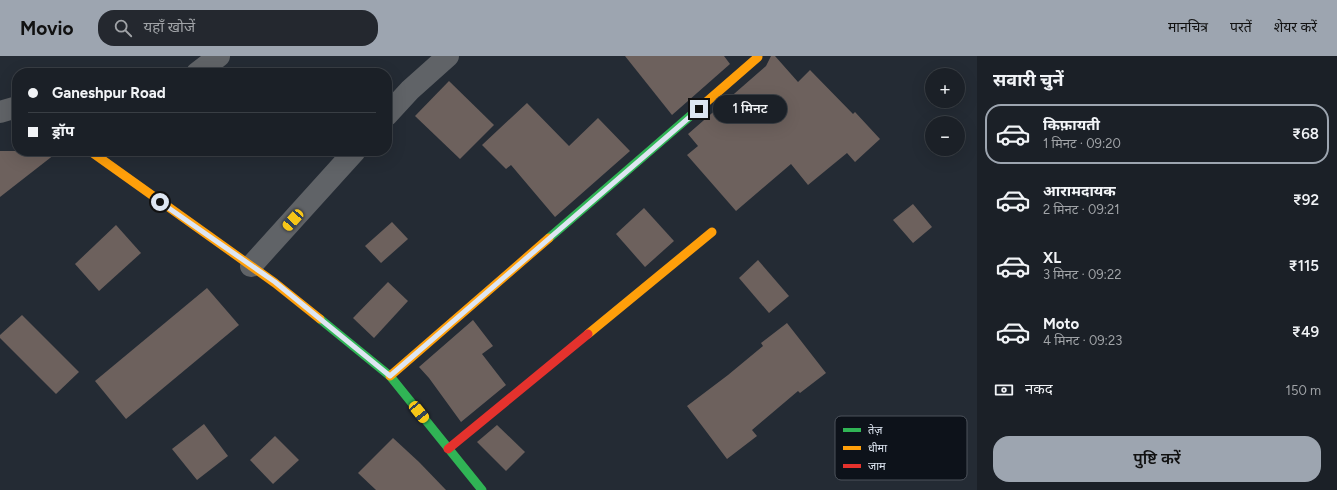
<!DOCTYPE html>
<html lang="hi">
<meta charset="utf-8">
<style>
body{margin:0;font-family:Figtree,"Noto Sans Devanagari",sans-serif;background:#24282f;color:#f1f3f6;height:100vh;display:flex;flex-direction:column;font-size:15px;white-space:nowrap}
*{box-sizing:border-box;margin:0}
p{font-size:13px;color:#a0a3a7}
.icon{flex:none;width:22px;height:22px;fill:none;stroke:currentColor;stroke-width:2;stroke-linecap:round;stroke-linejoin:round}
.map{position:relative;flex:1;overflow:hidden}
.details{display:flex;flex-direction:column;background:#1b2027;width:360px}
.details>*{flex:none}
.banner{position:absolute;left:12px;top:12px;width:380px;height:88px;border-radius:16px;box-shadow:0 4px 16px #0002,0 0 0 1px #393e44;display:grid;align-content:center;height:88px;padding:0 16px;background:#1b2027}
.tools{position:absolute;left:925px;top:12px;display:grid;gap:8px}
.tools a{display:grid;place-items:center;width:40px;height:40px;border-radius:50%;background:#1b2027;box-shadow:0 4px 16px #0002,0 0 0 1px #393e44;font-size:20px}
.end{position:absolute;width:18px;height:18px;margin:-9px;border:5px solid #dee6f2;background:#111;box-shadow:0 0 0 2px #111}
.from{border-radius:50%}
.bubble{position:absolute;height:28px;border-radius:14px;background:#1b2027;box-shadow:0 4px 16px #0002,0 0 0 1px #393e44;font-size:13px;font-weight:600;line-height:28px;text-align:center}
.car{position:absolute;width:12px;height:24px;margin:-12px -6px;border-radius:5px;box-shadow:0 0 3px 1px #0007;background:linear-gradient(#f5c518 24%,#345 0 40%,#f5c518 0 76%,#345 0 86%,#f5c518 0)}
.banner b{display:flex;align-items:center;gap:14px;height:38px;font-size:15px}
.banner b+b{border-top:1px solid #393e44}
.banner i{width:10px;height:10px;background:#f1f3f6}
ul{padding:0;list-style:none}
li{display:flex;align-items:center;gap:12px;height:60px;margin:0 8px 6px;padding:0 8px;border:2px solid transparent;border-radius:16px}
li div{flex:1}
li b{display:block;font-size:15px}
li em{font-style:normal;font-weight:600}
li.current{border-color:#9da5b0}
li>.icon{width:36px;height:36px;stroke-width:1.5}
h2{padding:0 16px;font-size:18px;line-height:48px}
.pay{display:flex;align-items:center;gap:10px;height:44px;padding:0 16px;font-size:15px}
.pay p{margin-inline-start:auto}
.primary-button{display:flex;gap:8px;margin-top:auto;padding:8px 16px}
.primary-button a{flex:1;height:46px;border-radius:16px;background:#9da5b0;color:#111;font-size:16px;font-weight:600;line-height:46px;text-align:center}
header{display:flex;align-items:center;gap:24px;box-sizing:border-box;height:56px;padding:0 20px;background:#9da5b0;color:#111}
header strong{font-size:19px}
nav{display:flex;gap:22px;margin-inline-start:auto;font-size:14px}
.search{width:280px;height:36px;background:#24282f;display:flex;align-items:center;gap:10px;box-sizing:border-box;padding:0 14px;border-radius:16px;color:#a0a3a7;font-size:15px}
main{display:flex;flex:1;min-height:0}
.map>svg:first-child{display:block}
.building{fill:#6d615d}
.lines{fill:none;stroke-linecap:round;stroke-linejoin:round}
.street{stroke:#606367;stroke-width:22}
.fast{stroke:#30b455;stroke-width:9}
.slow{stroke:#ff9f0a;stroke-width:9}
.jam{stroke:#e5322d;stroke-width:9}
.route{stroke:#dee6f2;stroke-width:5}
.key{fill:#0d121a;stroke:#4c525b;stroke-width:1}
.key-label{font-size:11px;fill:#dee6f2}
</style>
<header>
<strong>Movio</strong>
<div class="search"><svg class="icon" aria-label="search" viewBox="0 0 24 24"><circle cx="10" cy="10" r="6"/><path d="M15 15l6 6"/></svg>यहाँ खोजें</div>
<nav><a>मानचित्र</a><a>परतें</a><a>शेयर करें</a></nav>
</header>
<main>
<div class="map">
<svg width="977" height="434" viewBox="0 0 977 434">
<rect width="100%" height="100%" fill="#242b34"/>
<!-- building -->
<g class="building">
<path d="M 625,0 L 724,0 L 730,8 L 672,59 Z"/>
<path d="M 771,0 L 775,0 L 798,26 L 810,14 L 853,58 L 855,56 L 880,83 L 855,106 L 847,97 L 808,129 L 791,108 L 736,155 L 687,99 L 698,90 L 688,78 L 766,10 Z"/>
<path d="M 449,25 L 494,69 L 460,103 L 415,60 Z"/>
<path d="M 527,47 L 569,90 L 598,62 L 630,95 L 555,161 L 511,109 L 506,113 L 482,89 Z"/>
<path d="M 0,95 L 59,95 L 0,141 Z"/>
<path d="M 913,148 L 932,171 L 913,187 L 893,164 Z"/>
<path d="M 644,152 L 674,185 L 645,211 L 616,178 Z"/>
<path d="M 392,166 L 408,183 L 381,207 L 365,190 Z"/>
<path d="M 116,169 L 141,197 L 99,235 L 75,208 Z"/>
<path d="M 758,204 L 789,240 L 769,257 L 739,222 Z"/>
<path d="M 388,226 L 408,245 L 374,282 L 353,262 Z"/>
<path d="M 207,232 L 239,269 L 126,363 L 95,325 Z"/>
<path d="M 22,259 L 79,316 L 56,338 L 0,282 L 0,279 Z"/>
<path d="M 473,264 L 493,290 L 482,298 L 506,329 L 461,366 L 429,322 L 419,311 Z"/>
<path d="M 787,267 L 826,317 L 800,337 L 798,335 L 752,374 L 757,380 L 727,403 L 687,350 L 728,319 L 763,290 L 761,287 Z"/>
<path d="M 204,368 L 228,400 L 197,424 L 172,393 Z"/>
<path d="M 497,369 L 525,396 L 506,415 L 477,386 Z"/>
<path d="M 275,380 L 299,404 L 273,428 L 250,404 Z"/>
<path d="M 393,382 L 419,406 L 446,434 L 376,434 L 358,417 Z"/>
</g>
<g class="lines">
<!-- street -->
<g class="street">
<path d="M 197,17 L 219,0"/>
<path d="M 0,56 L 17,51"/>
<path d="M 387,59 L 410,34 L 448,0"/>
<path d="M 251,210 L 355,95"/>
</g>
<!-- fast -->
<g class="fast">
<path d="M 549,182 L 704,48"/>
<path d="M 320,263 L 390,320 L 482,434"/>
</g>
<!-- slow -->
<g class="slow">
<path d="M 704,48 L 758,1"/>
<path d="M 90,95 L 275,227 L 320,263"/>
<path d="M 588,278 L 712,176"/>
<path d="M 390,320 L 549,182"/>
</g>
<!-- jam -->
<path class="jam" d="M 448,393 L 588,278"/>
</g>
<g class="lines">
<!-- route -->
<path class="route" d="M 160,146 L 275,226 L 390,320 L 699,53"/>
</g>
<!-- legend -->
<rect x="835" y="360" width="132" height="64" rx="6" class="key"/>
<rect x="843" y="372" width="18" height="4" fill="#30b455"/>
<rect x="843" y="390" width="18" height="4" fill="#ff9f0a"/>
<rect x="843" y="408" width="18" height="4" fill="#e5322d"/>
<g class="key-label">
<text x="868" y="378">तेज़</text>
<text x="868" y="396">धीमा</text>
<text x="868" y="414">जाम</text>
</g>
</svg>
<div class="tools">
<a>+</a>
<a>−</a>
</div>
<i class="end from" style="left:160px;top:146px"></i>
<i class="end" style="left:699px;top:53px"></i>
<div class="bubble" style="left:713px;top:39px;width:74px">1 मिनट</div>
<i class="car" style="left:293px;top:164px;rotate:222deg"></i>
<i class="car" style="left:419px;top:356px;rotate:141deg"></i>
<div class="banner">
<b><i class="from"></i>Ganeshpur Road</b>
<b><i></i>ड्रॉप</b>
</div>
</div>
<section class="details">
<h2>सवारी चुनें</h2>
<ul>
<li class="current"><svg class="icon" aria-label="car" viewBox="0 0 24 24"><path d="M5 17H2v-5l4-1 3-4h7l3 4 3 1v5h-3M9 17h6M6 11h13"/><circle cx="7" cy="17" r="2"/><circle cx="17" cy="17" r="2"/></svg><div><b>किफ़ायती</b><p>1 मिनट · 09:20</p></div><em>₹68</em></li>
<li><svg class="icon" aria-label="car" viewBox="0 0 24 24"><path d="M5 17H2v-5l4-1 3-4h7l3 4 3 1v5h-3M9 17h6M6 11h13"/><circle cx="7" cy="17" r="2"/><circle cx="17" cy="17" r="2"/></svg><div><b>आरामदायक</b><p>2 मिनट · 09:21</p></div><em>₹92</em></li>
<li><svg class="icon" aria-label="car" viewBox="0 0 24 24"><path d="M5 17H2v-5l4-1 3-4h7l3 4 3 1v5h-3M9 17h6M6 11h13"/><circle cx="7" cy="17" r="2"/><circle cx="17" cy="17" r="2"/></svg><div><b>XL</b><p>3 मिनट · 09:22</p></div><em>₹115</em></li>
<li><svg class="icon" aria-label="car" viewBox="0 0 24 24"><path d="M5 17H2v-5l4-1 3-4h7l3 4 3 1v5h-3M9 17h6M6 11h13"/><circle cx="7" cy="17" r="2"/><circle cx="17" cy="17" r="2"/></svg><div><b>Moto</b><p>4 मिनट · 09:23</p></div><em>₹49</em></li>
</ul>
<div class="pay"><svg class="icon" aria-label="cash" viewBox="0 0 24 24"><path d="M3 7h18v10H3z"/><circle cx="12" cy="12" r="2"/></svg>नकद<p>150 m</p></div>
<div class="primary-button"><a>पुष्टि करें</a></div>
</section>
</main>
